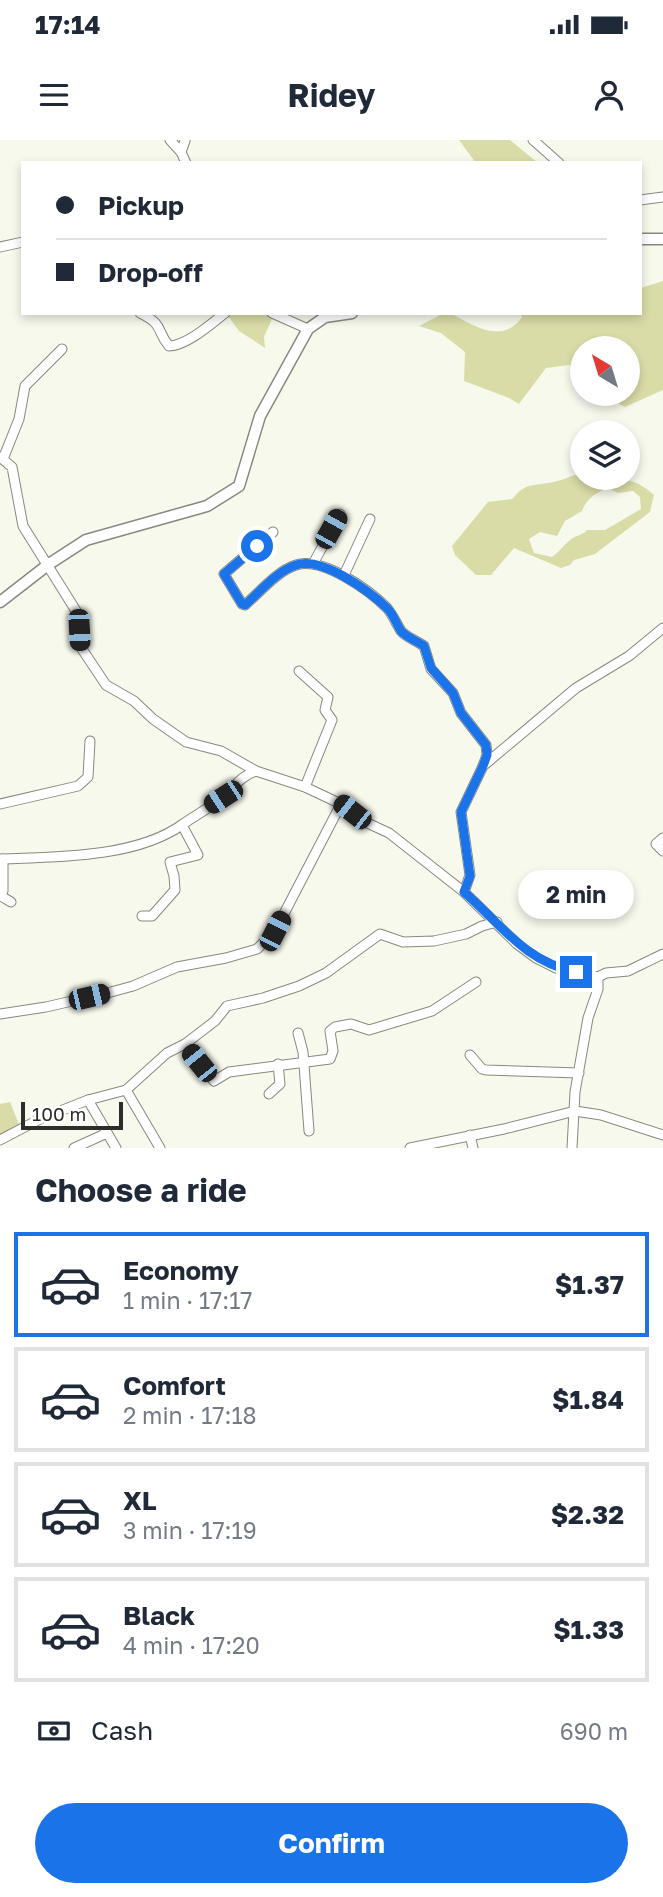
<!DOCTYPE html>
<meta charset="utf-8">
<style>
body{margin:0;font-family:"Golos Text",sans-serif;background:#f2f2f3;color:#1f2937;height:100vh;display:flex;flex-direction:column;font-size:26px;white-space:nowrap}
*{box-sizing:border-box;margin:0}
p{font-size:23px;color:#747a83}
.icon{flex:none;width:38px;height:38px;fill:none;stroke:currentColor;stroke-width:2;stroke-linecap:round;stroke-linejoin:round}
.map{position:relative;height:1008px;overflow:hidden}
.details{display:flex;flex-direction:column;background:#fff;flex:1}
.details>*{flex:none}
.top-card{position:absolute;left:21px;top:21px;width:621px;height:154px;border-radius:0px;box-shadow:0 4px 10px #0003;display:grid;align-content:center;height:154px;padding:0 35px;background:#fff}
.needle{width:46px;rotate:322deg}
.controls{position:absolute;left:570px;top:196px;display:grid;gap:14px}
.controls a{display:grid;place-items:center;width:70px;height:70px;border-radius:50%;background:#fff;box-shadow:0 4px 10px #0003;font-size:35px}
.scale{position:absolute;left:21px;bottom:18px;width:102px;box-sizing:border-box;padding-left:7px;border:4px solid #2d2e29;border-top:0;font-size:19px;line-height:24px;white-space:nowrap;color:#2d2e29;-webkit-text-stroke:5px #fff;paint-order:stroke}
.end{position:absolute;width:32px;height:32px;margin:-16px;border:9px solid #1a73e8;background:#fff;box-shadow:0 0 0 4px #fff}
.from{border-radius:50%}
.bubble{position:absolute;height:49px;border-radius:24px;background:#fff;box-shadow:0 4px 10px #0003;font-size:23px;font-weight:700;line-height:49px;text-align:center}
.car{position:absolute;width:21px;height:42px;margin:-21px -10px;border-radius:9px;box-shadow:0 0 5px 2px #0007;background:linear-gradient(#222 24%,#8ab4d8 0 40%,#222 0 76%,#8ab4d8 0 86%,#222 0)}
.top-card b{display:flex;align-items:center;gap:24px;height:66px;font-size:26px}
.top-card b+b{border-top:2px solid #e0e1e3}
.top-card i{width:18px;height:18px;background:#1f2937}
ul{padding:0;list-style:none}
li{display:flex;align-items:center;gap:21px;height:105px;margin:0 14px 10px;padding:0 21px;border:4px solid #e0e1e3;border-radius:0px}
li div{flex:1}
li b{display:block;font-size:26px}
li em{font-style:normal;font-weight:700}
li.current{border-color:#1a73e8}
li>.icon{width:63px;height:63px;stroke-width:1.5}
h2{padding:0 35px;font-size:32px;line-height:84px}
.pay{display:flex;align-items:center;gap:18px;height:77px;padding:0 35px;font-size:26px}
.pay p{margin-inline-start:auto}
.cta{display:flex;gap:14px;margin-top:auto;padding:14px 35px}
.cta a{flex:1;height:80px;border-radius:42px;background:#1a73e8;color:#fff;font-size:28px;font-weight:700;line-height:80px;text-align:center}
.status{display:flex;justify-content:space-between;align-items:center;height:49px;padding:0 35px;background:#fff;direction:ltr}
.status svg{height:19px;fill:currentColor}
header{display:flex;justify-content:space-between;align-items:center;height:91px;padding:0 35px;background:#fff;font-size:32px;font-weight:700}
.map>svg:first-child{display:block}
.green{fill:#dadca8;fill-rule:evenodd}
.lines{fill:none;stroke-linecap:round;stroke-linejoin:round}
.minor-casing{stroke:#88897e;stroke-width:11}
.major-casing{stroke:#88897e;stroke-width:13}
.minor{stroke:#fff;stroke-width:9}
.major{stroke:#fff;stroke-width:10}
.route{stroke:#1a73e8;stroke-width:9}
</style>
<div class="status"><b>17:14</b><svg viewBox="0 0 49 12"><path d="M0 12V9h3v3zM5 12V6h3v6zM10 12V3h3v9zM15 12V0h3v12zM26 1h20v11H26zM47 4h2v5h-2z"/></svg></div>
<header><svg class="icon" aria-label="menu" viewBox="0 0 24 24"><path d="M4 6h16M4 12h16M4 18h16"/></svg>Ridey<svg class="icon" aria-label="person" viewBox="0 0 24 24"><circle cx="12" cy="8" r="4"/><path d="M4 21q1-7 8-7t8 7"/></svg></header>
<div class="map">
<svg width="663" height="1008" viewBox="0 0 663 1008">
<rect width="100%" height="100%" fill="#f8f9ed"/>
<!-- green -->
<g class="green">
<path d="M 459,0 L 510,0 L 538,23 L 476,23 Z"/>
<path d="M 663,141 L 663,250 L 625,267 L 613,261 L 607,254 L 628,254 L 628,208 L 583,208 L 583,231 L 569,225 L 546,228 L 519,264 L 509,258 L 464,241 L 465,212 L 441,193 L 419,186 L 444,173 L 450,173 C 474,186 503,205 522,177 L 521,173 L 640,173 L 641,148 Z"/>
<path d="M 226,173 L 274,174 L 264,197 L 265,208 L 239,191 Z"/>
<path d="M 583,333 L 583,338 C 611,338 632,334 654,355 L 650,372 L 595,414 L 574,420 L 570,425 L 561,428 L 514,408 L 491,435 L 476,435 L 455,415 L 452,406 L 488,362 L 512,359 C 525,344 529,346 548,343 C 560,342 571,335 583,333 ZM 607,348 L 618,353 L 633,351 L 640,357 L 641,369 L 605,390 L 587,390 C 581,396 576,395 570,400 C 564,405 559,412 552,417 L 534,413 L 529,399 L 540,392 L 557,396 L 565,381 L 582,371 C 587,358 595,354 607,348 Z"/>
<path d="M 10,962 L 20,987 L 0,996 L 0,964 Z"/>
</g>
<g class="lines">
<!-- minor casing -->
<g class="minor-casing">
<g id="minor">
<path d="M 170,0 L 181,12 L 186,23"/>
<path d="M 533,0 L 559,23"/>
<path d="M 181,12 L 185,1"/>
<path d="M 640,60 L 663,57"/>
<path d="M 0,107 L 23,102"/>
<path d="M 140,173 C 165,185 156,191 169,206 C 186,206 211,184 225,173"/>
<path d="M 272,173 L 308,189"/>
<path d="M 0,317 L 12,327 L 23,386 L 78,474 L 80,506 L 106,545 L 134,561 L 153,579 L 186,602 L 221,611 L 256,631 L 305,647 L 341,664 L 363,681 L 389,693 L 464,752 L 517,804 L 536,818 L 556,828 L 598,837 L 598,849 L 588,878 L 575,952 L 572,1008"/>
<path d="M 3,319 L 19,279 L 25,246 L 62,209"/>
<path d="M 273,392 L 224,434 L 242,464 L 245,465 C 260,452 277,431 296,425 C 322,416 369,450 387,468 C 393,475 396,483 401,491 C 406,497 417,501 424,506 L 431,529 L 453,553 L 461,573 L 486,605 L 487,615 L 483,626"/>
<path d="M 313,424 L 340,374"/>
<path d="M 344,435 L 370,379"/>
<path d="M 299,531 L 328,557 L 325,570 L 332,580 L 305,647"/>
<path d="M 0,664 L 78,646 L 88,637 L 90,601"/>
<path d="M 663,698 L 656,704 L 663,711"/>
<path d="M 0,719 C 55,717 137,718 183,684 C 196,675 211,667 223,657 C 236,646 239,637 256,631"/>
<path d="M 464,752 L 470,735 L 461,672 L 483,626 L 576,548 L 629,516 L 663,488"/>
<path d="M 0,756 L 3,751 L 3,719"/>
<path d="M 1,756 L 11,762"/>
<path d="M 142,776 L 152,776 L 175,750 L 174,736 L 170,722 L 198,715 L 182,685"/>
<path d="M 598,837 L 606,833 L 628,831 L 663,814"/>
<path d="M 0,874 L 46,867 L 111,852 L 133,846 L 177,827 L 226,818 L 257,809 L 275,791 L 341,664"/>
<path d="M 298,893 L 303,912 L 309,991"/>
<path d="M 185,904 L 214,941 L 229,932 L 330,919 L 333,911 L 330,891 L 335,887 L 351,884 L 369,890 L 432,871 L 476,842"/>
<path d="M 470,915 L 482,929 L 486,930 L 579,933"/>
<path d="M 126,950 L 160,1008"/>
<path d="M 269,954 L 280,944 L 278,924"/>
<path d="M 88,960 L 116,1008"/>
<path d="M 470,995 L 473,1008"/>
<path d="M 0,1000 L 40,979 L 88,960 L 126,950 L 167,913 L 185,904 L 215,881 L 227,866 L 263,858 L 299,846 L 326,833 L 380,794 L 403,802 L 434,801 L 466,794 L 482,786 L 497,782"/>
<path d="M 74,1008 L 107,993"/>
<path d="M 410,1008 L 504,989 L 575,971 L 601,975 L 663,995"/>
</g>
</g>
<!-- major casing -->
<g class="major-casing">
<g id="major">
<path d="M 640,99 L 663,99"/>
<path d="M 0,462 L 49,424 L 86,400 L 207,366 L 239,346 L 260,276 L 308,189 L 325,177 L 352,173"/>
</g>
</g>
<!-- minor -->
<use href="#minor" class="minor"/>
<!-- major -->
<use href="#major" class="major"/>
</g>
<g class="lines">
<!-- route -->
<path class="route" d="M 257,406 L 224,434 L 242,464 L 245,465 C 260,452 277,431 296,425 C 322,416 369,451 387,468 C 393,474 396,483 401,491 C 406,497 417,501 424,506 L 431,528 L 453,553 L 461,573 L 486,605 L 487,615 L 483,626 L 461,672 L 470,736 L 464,752 C 501,784 525,822 576,832"/>
</g>
</svg>
<div class="controls">
<a><svg class="needle" viewBox="-14 -14 28 28"><path d="M0-13l5 13h-10z" fill="#e53935"/><path d="M0 13l5-13h-10z" fill="#747a83"/></svg></a>
<a><svg class="icon" aria-label="layers" viewBox="0 0 24 24"><path d="M12 4l9 5-9 5-9-5zM3 14l9 5 9-5"/></svg></a>
</div>
<div class="scale">100 m</div>
<i class="end from" style="left:257px;top:406px"></i>
<i class="end" style="left:576px;top:832px"></i>
<div class="bubble" style="left:518px;top:730px;width:116px">2 min</div>
<i class="car" style="left:331px;top:389px;rotate:29deg"></i>
<i class="car" style="left:79px;top:490px;rotate:177deg"></i>
<i class="car" style="left:223px;top:657px;rotate:237deg"></i>
<i class="car" style="left:352px;top:672px;rotate:308deg"></i>
<i class="car" style="left:275px;top:791px;rotate:27deg"></i>
<i class="car" style="left:89px;top:857px;rotate:77deg"></i>
<i class="car" style="left:199px;top:923px;rotate:321deg"></i>
<div class="top-card">
<b><i class="from"></i>Pickup</b>
<b><i></i>Drop-off</b>
</div>
</div>
<section class="details">
<h2>Choose a ride</h2>
<ul>
<li class="current"><svg class="icon" aria-label="car" viewBox="0 0 24 24"><path d="M5 17H2v-5l4-1 3-4h7l3 4 3 1v5h-3M9 17h6M6 11h13"/><circle cx="7" cy="17" r="2"/><circle cx="17" cy="17" r="2"/></svg><div><b>Economy</b><p>1 min · 17:17</p></div><em>$1.37</em></li>
<li><svg class="icon" aria-label="car" viewBox="0 0 24 24"><path d="M5 17H2v-5l4-1 3-4h7l3 4 3 1v5h-3M9 17h6M6 11h13"/><circle cx="7" cy="17" r="2"/><circle cx="17" cy="17" r="2"/></svg><div><b>Comfort</b><p>2 min · 17:18</p></div><em>$1.84</em></li>
<li><svg class="icon" aria-label="car" viewBox="0 0 24 24"><path d="M5 17H2v-5l4-1 3-4h7l3 4 3 1v5h-3M9 17h6M6 11h13"/><circle cx="7" cy="17" r="2"/><circle cx="17" cy="17" r="2"/></svg><div><b>XL</b><p>3 min · 17:19</p></div><em>$2.32</em></li>
<li><svg class="icon" aria-label="car" viewBox="0 0 24 24"><path d="M5 17H2v-5l4-1 3-4h7l3 4 3 1v5h-3M9 17h6M6 11h13"/><circle cx="7" cy="17" r="2"/><circle cx="17" cy="17" r="2"/></svg><div><b>Black</b><p>4 min · 17:20</p></div><em>$1.33</em></li>
</ul>
<div class="pay"><svg class="icon" aria-label="cash" viewBox="0 0 24 24"><path d="M3 7h18v10H3z"/><circle cx="12" cy="12" r="2"/></svg>Cash<p>690 m</p></div>
<div class="cta"><a>Confirm</a></div>
</section>
